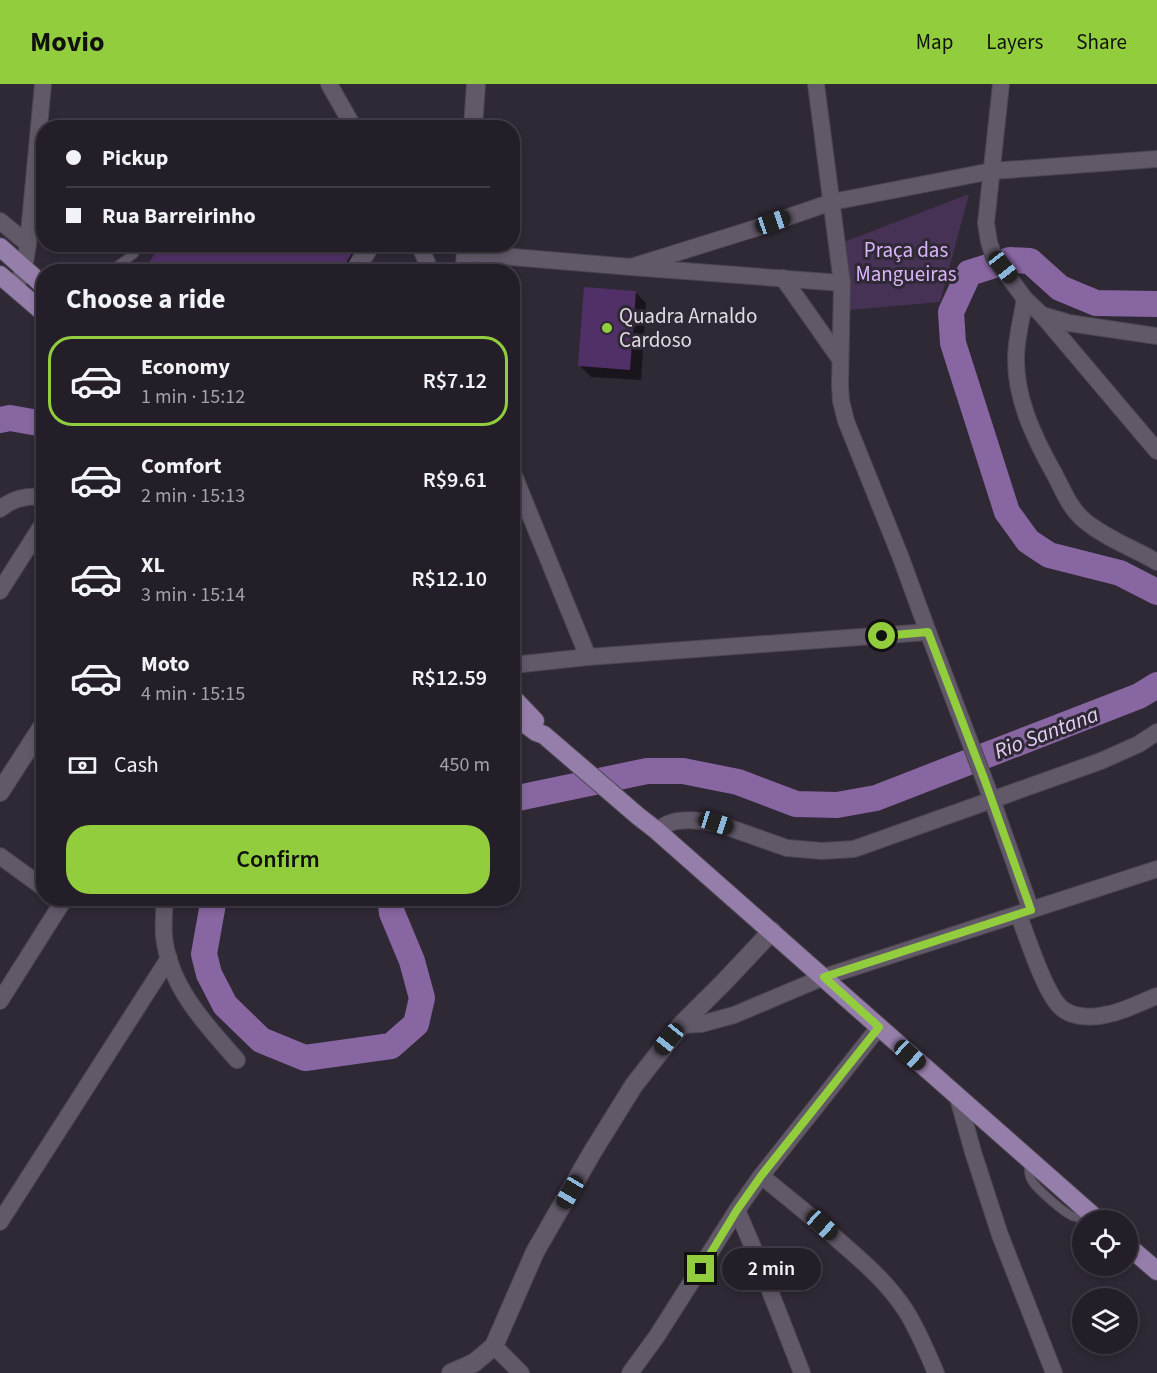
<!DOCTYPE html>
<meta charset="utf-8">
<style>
body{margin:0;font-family:"Source Sans 3",sans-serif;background:#2b2730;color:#f1f3f6;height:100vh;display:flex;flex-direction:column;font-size:22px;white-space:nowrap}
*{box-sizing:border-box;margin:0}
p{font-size:20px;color:#a3a2a8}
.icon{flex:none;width:33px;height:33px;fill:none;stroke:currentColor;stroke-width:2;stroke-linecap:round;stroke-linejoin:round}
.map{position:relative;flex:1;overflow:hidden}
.sheet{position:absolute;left:36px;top:180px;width:484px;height:642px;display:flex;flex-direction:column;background:#231e28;border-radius:24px;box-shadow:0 3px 9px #0003,0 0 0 2px #403c45}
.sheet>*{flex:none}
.hud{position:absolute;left:36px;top:36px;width:484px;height:132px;border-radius:24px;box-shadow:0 3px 9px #0003,0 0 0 2px #403c45;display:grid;align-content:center;height:132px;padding:0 30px;background:#231e28}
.controls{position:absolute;left:1072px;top:1126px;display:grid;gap:12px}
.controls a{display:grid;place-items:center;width:66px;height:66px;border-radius:50%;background:#231e28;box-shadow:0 3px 9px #0003,0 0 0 2px #403c45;font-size:30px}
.end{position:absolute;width:27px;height:27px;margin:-14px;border:8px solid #92cd3e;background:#111;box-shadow:0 0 0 3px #111}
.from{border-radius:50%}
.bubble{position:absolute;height:42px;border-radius:21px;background:#231e28;box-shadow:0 3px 9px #0003,0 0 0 2px #403c45;font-size:20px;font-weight:600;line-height:42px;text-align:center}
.car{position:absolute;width:18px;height:36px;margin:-18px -9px;border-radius:8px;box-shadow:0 0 4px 2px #0007;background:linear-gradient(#222 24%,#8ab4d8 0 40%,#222 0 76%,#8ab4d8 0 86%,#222 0)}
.hud b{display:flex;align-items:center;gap:21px;height:57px;font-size:22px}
.hud b+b{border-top:2px solid #403c45}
.hud i{width:15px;height:15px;background:#f1f3f6}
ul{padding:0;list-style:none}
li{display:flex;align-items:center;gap:18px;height:90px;margin:0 12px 9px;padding:0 18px;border:3px solid transparent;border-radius:24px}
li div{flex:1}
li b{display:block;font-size:22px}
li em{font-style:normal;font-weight:600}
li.current{border-color:#92cd3e}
li>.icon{width:54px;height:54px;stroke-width:1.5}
h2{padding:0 30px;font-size:27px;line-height:72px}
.pay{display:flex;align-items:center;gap:15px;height:66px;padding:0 30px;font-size:22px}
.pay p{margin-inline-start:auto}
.primary-button{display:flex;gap:12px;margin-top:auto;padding:12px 30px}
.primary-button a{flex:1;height:69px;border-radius:24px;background:#92cd3e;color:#111;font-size:24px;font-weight:600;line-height:69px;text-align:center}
header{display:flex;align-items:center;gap:36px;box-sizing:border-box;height:84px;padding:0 30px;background:#92cd3e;color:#111}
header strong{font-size:28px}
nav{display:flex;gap:33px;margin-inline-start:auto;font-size:21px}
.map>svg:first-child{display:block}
.green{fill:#463255}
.shadow{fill:#0007}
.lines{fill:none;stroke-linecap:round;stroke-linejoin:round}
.river{stroke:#8866a2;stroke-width:26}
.building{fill:#503067}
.lane-casing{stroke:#4b4651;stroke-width:10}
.street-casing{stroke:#4b4651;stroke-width:18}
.secondary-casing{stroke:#4b4651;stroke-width:20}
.primary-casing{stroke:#4b4651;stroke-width:20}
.lane{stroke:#615868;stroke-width:8}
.street{stroke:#615868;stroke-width:16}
.secondary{stroke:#615868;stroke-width:18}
.primary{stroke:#967eab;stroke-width:18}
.route{stroke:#92cd3e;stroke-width:8}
.poi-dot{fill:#92cd3e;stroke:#2f2835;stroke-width:2}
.labels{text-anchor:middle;stroke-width:6;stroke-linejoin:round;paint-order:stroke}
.park-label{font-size:21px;fill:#dab4f8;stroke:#2f2835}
.poi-label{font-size:21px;fill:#e0dbe4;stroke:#2f2835;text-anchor:start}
.water-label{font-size:22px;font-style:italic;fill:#e3d0f3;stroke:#2f2835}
</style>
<header>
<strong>Movio</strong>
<nav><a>Map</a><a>Layers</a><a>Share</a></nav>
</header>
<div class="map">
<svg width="1157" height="1289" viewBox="0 0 1157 1289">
<rect width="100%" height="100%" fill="#2f2835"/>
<!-- green -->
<path class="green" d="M 969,110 L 940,218 L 838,227 L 828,164 Z"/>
<!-- shadow -->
<g class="shadow">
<path d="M 163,160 L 370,160 L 353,188 L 144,188 Z"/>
<path d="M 388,179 L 413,188 L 381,188 Z"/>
<path d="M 635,208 L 646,219 L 641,296 L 591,293 L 580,282 Z"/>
</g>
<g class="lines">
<!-- river -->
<g class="river">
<path d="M 1157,220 L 1096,219 L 1060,204 L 1030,177 L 1010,176 L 969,189 L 951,228 L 953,259 L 1007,428 L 1028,457 L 1049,471 L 1120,489 L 1157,508"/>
<path d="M 0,336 L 10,334 L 44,340"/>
<path d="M 513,715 L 647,687 L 683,687 L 738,698 L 796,720 L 837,721 L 876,714 L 1139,612 L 1157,601"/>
<path d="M 214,814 L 204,870 L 209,890 L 225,921 L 261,956 L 305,974 L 391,962 L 416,940 L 422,914 L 412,877 L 392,829 L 390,814"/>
</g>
</g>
<!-- building -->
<g class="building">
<path d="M 161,160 L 358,160 L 340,188 L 143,188 Z"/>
<path d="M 584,203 L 636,207 L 630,286 L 578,282 Z"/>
</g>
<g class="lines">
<!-- lane casing -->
<g class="lane-casing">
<g id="lane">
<path d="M 108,188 L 134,170 L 140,160"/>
<path d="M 1029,1078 C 1029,1085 1028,1091 1032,1097 C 1037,1105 1063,1128 1072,1132 C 1077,1134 1085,1134 1091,1133"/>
</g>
</g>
<!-- street casing -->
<g class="street-casing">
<g id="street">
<path d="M 329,0 L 354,44"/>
<path d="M 816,0 L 842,199 L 840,301 L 841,317 L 846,337 L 901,474 L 928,548 L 992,716 L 1031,826"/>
<path d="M 1001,0 L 986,139 L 989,158 L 994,173 L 1025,215 L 1042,231 L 1157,367"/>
<path d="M 0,137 L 28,160"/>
<path d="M 419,160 L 431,188"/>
<path d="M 465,169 L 631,183 L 842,199"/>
<path d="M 631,183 L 753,145 L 832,118 L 992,87 L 1157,75"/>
<path d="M 464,188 L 465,160"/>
<path d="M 783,194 L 840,275"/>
<path d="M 15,205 L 24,184 L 28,160 L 43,0"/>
<path d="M 1025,215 C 1022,230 1019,245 1017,260 C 1011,307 1033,352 1055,391 C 1063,407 1071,426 1085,437 C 1107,455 1133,464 1157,478"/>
<path d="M 1042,231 L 1069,239 L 1157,252"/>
<path d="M 513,389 L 588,573"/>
<path d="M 0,425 C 13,414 27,411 44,413"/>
<path d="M 0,507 L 44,438"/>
<path d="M 513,581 L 588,573 L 928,548"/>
<path d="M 656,746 C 661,744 665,741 670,739 C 684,734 701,737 716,739 L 787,764 L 822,767 L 854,765 L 1101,677 L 1139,660 L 1157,648"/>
<path d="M 0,772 L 44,804"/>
<path d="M 165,814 C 164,827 163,840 164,852 C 169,902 205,940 237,976"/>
<path d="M 1018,830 C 1027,851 1046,915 1064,926 C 1076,934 1095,934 1109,930 C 1125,927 1141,918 1157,912"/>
<path d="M 0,917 L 65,814"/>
<path d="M 681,941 L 701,940 L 734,931 L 824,893 L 1157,785"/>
<path d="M 958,1014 L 973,1068 L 1000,1151 L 1054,1289"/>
<path d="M 761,1092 C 790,1115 818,1138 846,1163 C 868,1182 890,1202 906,1227 C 918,1246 927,1268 936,1289"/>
<path d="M 0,1138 L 169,874"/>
<path d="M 494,1262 L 521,1289"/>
<path d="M 630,1289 L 657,1252 L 737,1126"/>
<path d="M 802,1289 L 752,1161 L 737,1126 L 761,1092 L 879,943"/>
</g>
</g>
<!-- secondary casing -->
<g class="secondary-casing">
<g id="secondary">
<path d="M 473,44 L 476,0"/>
<path d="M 354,188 L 371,160"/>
<path d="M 0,708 L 44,640"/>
<path d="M 451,1289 L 474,1279 L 494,1262 L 535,1168 L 593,1067 L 634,1001 L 681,941 L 725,897 L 772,847"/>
</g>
</g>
<!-- primary casing -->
<g class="primary-casing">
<g id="primary">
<path d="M 0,163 L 44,202"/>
<path d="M 0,191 L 44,229"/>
<path d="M 513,614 L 535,637"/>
<path d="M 513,631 L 536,648 L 544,651 L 638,732 L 656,746 C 804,876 951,1008 1099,1137"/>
<path d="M 1128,1162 L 1157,1187"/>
</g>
</g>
<!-- lane -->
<use href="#lane" class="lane"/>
<!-- street -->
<use href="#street" class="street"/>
<!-- secondary -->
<use href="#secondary" class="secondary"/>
<!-- primary -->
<use href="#primary" class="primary"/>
</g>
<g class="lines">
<!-- route -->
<path class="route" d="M 701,1185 L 737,1126 L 761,1092 L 879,943 L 824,893 L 1031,826 L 985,697 L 928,548 L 882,552"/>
</g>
<!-- markers -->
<circle class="poi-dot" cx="607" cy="244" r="6"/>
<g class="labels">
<!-- park labels -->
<g class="park-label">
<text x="906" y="173">Praça das<tspan x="906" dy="24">Mangueiras</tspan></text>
</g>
<!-- poi labels -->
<g class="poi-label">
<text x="619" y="239">Quadra Arnaldo<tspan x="619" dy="24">Cardoso</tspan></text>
</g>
<!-- water labels -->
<g class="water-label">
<text transform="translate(1046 648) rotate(-21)" y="8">Rio Santana</text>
</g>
</g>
</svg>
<div class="controls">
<a><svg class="icon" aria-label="locate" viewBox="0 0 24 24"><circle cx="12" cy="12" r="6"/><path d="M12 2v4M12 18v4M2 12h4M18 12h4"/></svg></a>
<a><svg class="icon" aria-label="layers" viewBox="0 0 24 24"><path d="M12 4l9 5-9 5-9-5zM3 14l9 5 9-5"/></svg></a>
</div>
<i class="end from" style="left:882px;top:552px"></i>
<i class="end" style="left:701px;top:1185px"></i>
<div class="bubble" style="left:722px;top:1164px;width:99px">2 min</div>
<i class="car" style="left:773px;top:138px;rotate:71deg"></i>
<i class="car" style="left:1003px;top:183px;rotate:142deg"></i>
<i class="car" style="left:716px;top:739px;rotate:108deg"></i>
<i class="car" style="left:669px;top:955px;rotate:219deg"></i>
<i class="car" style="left:910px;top:971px;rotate:132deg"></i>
<i class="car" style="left:570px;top:1108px;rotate:210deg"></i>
<i class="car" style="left:822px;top:1141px;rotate:132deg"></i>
<div class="hud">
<b><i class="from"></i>Pickup</b>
<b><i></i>Rua Barreirinho</b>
</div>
<section class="sheet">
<h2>Choose a ride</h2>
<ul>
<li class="current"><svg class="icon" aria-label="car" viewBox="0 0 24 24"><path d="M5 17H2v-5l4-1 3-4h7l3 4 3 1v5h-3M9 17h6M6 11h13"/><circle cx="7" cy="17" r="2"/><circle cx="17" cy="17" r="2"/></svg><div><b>Economy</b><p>1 min · 15:12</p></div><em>R$7.12</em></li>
<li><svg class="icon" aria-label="car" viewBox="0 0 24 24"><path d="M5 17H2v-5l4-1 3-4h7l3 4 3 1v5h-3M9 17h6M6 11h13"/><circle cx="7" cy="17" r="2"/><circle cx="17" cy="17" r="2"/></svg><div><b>Comfort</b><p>2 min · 15:13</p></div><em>R$9.61</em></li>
<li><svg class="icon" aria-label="car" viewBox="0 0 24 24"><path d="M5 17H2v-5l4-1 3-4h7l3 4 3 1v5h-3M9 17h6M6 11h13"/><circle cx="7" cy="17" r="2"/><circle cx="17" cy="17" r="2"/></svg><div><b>XL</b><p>3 min · 15:14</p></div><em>R$12.10</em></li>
<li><svg class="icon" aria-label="car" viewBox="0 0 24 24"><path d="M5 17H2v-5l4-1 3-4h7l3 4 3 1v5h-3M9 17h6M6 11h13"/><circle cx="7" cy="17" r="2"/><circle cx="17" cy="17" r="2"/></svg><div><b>Moto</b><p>4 min · 15:15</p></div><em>R$12.59</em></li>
</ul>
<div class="pay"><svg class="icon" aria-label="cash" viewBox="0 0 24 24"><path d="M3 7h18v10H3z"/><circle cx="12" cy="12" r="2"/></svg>Cash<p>450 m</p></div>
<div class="primary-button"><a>Confirm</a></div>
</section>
</div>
